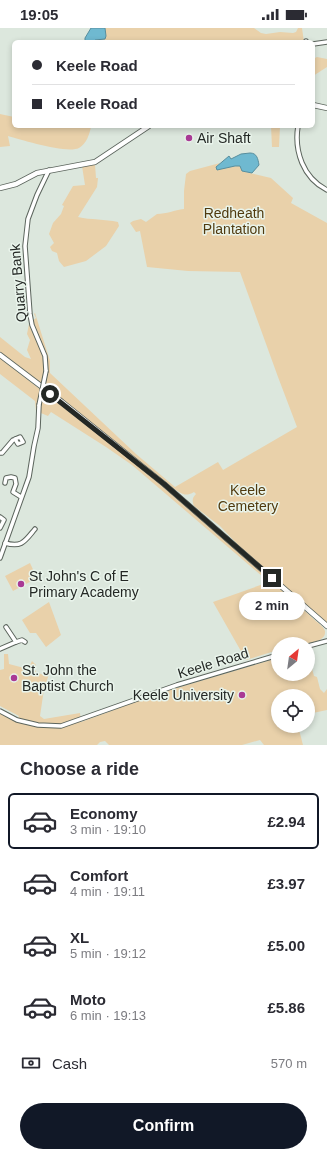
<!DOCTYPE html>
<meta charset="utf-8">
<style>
body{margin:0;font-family:Arial,sans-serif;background:#f7f7f7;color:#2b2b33;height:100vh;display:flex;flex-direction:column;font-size:15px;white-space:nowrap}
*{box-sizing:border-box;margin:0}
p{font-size:13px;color:#7c7c81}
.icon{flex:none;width:22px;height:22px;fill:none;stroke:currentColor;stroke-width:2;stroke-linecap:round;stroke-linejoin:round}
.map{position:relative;height:717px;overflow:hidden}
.details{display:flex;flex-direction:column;background:#fff;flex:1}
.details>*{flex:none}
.hud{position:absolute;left:12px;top:12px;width:303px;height:88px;border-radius:6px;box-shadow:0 2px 6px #0003;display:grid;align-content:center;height:88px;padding:0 20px;background:#fff}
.needle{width:26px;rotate:29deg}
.tools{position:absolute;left:271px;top:609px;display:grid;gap:8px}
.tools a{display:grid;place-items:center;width:44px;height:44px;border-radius:50%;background:#fff;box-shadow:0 2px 6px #0003;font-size:20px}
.end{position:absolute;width:18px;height:18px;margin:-9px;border:5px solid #242825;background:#fff;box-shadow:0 0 0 2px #fff}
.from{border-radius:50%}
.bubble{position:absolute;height:28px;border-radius:14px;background:#fff;box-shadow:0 2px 6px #0003;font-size:13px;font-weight:700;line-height:28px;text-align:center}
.hud b{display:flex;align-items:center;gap:14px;height:38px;font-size:15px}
.hud b+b{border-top:1px solid #e1e1e2}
.hud i{width:10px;height:10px;background:#2b2b33}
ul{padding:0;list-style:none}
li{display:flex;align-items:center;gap:12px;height:56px;margin:0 8px 6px;padding:0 12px;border:2px solid transparent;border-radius:6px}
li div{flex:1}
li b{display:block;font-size:15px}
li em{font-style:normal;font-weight:700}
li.active{border-color:#111827}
li>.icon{width:36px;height:36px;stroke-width:1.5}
h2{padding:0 20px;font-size:18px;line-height:48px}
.pay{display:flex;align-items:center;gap:10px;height:44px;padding:0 20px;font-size:15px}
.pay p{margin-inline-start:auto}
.button{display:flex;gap:8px;margin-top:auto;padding:8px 20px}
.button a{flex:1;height:46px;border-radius:24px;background:#111827;color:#fff;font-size:16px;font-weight:700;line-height:46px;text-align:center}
.status{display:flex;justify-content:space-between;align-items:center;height:28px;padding:0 20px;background:#fff;direction:ltr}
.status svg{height:11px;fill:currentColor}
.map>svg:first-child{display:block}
.green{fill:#e9d1aa}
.water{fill:#6fb9d0;stroke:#588e9d}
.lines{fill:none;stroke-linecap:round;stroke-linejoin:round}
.minor-casing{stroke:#5c655d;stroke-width:5.5}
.major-casing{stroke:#5c655d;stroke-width:6}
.minor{stroke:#fff;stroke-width:3.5}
.major{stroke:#fff;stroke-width:4.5}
.minor-bridge-casing{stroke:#5c655d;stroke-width:5.5;stroke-linecap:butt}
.minor-bridge{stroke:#fff;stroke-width:3.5}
.route{stroke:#242825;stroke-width:5}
.poi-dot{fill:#a93995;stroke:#e9f4eb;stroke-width:1.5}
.labels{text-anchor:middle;stroke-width:3;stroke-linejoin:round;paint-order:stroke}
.poi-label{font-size:14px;fill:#242825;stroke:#e9f4eb;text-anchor:start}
.park-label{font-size:14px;fill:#503a0e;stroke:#e9f4eb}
.street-label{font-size:14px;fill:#242825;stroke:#e9f4eb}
</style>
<div class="status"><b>19:05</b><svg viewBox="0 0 49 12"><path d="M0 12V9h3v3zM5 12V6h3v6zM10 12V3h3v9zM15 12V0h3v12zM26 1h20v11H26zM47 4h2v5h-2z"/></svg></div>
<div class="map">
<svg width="327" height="717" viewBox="0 0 327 717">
<rect width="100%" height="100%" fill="#dce7dd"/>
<!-- green -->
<g class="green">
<path d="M 105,0 L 254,0 L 261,5 L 266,6 L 280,4 L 293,5 L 296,4 L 298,0 L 302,0 L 304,14 L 95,14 L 95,12 L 105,11 L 106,8 Z"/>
<path d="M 317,29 L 327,31 L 327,39 L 313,48 L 313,31 Z"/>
<path d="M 0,86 L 14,89 L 14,98 L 91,99 C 89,107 87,115 79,120 C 67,126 22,112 8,108 L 10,118 L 0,119 Z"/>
<path d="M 271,98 L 280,98 L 279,119 L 272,119 Z"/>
<path d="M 220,135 L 216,139 L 241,138 L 242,143 L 271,150 L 293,170 L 291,175 L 327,195 L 327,595 L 241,520 L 220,498 L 194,478 C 192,473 192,470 196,466 L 194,464 C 185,469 182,466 173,460 L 0,325 L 0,309 L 25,329 L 31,331 L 27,322 L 30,312 L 27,306 L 29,296 C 35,312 45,325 44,343 L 47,343 L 46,324 L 32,293 L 36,290 L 34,286 L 35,285 L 50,333 L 50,345 L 136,426 L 175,459 L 218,434 L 223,442 L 297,399 L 278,349 L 240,244 L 188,243 L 147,239 L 140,203 L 136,204 L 130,195 L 133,193 L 141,191 L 146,194 L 157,186 C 167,186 174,182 184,181 L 184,163 L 186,146 L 190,143 Z"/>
<path d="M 95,136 L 96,150 L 98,150 L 97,159 L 78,189 C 91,192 105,191 118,194 L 119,198 L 106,218 L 86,233 L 64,239 L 59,233 L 57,225 L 52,223 L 50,219 L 54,215 L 49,206 L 53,195 L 61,186 L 64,178 L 62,177 L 73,158 L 85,157 L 82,138 Z"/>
<path d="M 0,330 L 132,433 L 213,500 L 317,594 C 320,596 324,600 325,603 C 327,619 287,616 278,616 L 278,622 L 246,632 L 213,574 L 269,554 L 132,437 L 106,419 L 51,384 L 48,388 L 36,383 L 35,373 L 0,346 Z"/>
<path d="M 30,535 L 37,550 L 13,563 L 5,548 Z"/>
<path d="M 49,574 L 61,607 L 46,619 L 36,605 L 30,605 L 22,592 Z"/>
<path d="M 4,626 L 8,626 L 9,636 L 28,641 L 32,633 L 36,637 L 34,640 L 36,644 L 46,648 L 49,646 L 44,661 L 40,688 L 44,691 L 80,685 L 81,694 L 160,665 L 278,630 L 278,646 L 308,646 L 308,626 L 314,648 L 317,649 L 320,661 L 324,665 L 327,661 L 327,682 L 308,686 L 308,668 L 278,668 L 278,698 C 299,698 298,696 303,717 L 264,717 L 260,712 L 242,717 L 109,717 L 105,713 L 100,714 L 97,717 L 0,717 L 0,683 L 17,692 L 19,688 L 0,678 L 0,642 L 4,641 Z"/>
</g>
<!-- water -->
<g class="water">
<path d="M 91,0 L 105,0 L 106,8 L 105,11 L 95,12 L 95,14 L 85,14 L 85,10 Z"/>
<path d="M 250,125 C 257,125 258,131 259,137 L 252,145 L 242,143 L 240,138 L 235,138 L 217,142 L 216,139 L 229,128 L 231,131 L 241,126 Z"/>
</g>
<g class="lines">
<!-- minor casing -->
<g class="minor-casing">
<g id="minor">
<path d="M 306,13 L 306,14"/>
<path d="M 313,16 L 327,14"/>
<path d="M 298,98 C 294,123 303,150 327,162"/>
<path d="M 46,343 L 45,328 L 32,297 L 30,286 L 25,218 L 28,191 L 37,167 L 49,142"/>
<path d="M 0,425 L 2,425 L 13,412 L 20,409 L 23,414 L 18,416 L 15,411"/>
<path d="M 5,455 L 6,450 L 11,449 L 15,450 L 16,456 L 13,464 L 21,469"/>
<path d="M 0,489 L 4,492 L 0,500"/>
<path d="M 5,515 C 22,520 25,513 35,501"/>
<path d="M 0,530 L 29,449 L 34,418 L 38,400 L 39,377"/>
<path d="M 16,614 L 22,612 L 25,614"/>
<path d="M 308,618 L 327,613"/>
<path d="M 0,621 L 16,614 L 6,599"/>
<path d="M 0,683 L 17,692 L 38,697 L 61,698 L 177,657 L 278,627"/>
</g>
</g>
<!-- major casing -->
<g class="major-casing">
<g id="major">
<path d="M 313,77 L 327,80"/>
<path d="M 0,160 L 16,156 L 37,145 L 95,134 L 149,98"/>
<path d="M 0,327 L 62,374 L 164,456 L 327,598"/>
</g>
</g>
<!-- minor -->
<use href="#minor" class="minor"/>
<!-- major -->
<use href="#major" class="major"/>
<!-- minor-bridge casing -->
<g class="minor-bridge-casing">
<path id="minor-bridge" d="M 39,377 L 46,343"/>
</g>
<!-- minor-bridge -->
<use href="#minor-bridge" class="minor-bridge"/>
</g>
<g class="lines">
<!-- route -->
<path class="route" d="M 50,366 L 164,456 L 272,550"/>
</g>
<!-- markers -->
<g class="poi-dot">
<circle cx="189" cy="110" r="4"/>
<circle cx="21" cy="556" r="4"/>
<circle cx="14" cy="650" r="4"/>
<circle cx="242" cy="667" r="4"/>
</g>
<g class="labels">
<!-- poi labels -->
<g class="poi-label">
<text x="197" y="115">Air Shaft</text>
<text x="29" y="553">St John's C of E<tspan x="29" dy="16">Primary Academy</tspan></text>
<text x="22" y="647">St. John the<tspan x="22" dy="16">Baptist Church</tspan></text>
<text x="234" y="672" text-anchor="end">Keele University</text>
</g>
<!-- park labels -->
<g class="park-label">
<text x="234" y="190">Redheath<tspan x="234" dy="16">Plantation</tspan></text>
<text x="248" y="467">Keele<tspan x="248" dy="16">Cemetery</tspan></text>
</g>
<!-- street labels -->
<g class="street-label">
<text transform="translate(18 255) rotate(-95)" y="5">Quarry Bank</text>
<text transform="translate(213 635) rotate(-17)" y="5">Keele Road</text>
</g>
</g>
</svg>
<div class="tools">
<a><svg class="needle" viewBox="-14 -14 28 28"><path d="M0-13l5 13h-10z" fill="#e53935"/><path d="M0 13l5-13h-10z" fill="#7c7c81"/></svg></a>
<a><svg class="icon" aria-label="locate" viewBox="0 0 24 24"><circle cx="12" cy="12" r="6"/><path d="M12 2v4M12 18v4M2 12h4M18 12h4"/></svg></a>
</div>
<i class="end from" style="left:50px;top:366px"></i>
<i class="end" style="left:272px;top:550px"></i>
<div class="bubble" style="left:239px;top:564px;width:66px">2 min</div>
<div class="hud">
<b><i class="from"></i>Keele Road</b>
<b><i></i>Keele Road</b>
</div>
</div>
<section class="details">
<h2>Choose a ride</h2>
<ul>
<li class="active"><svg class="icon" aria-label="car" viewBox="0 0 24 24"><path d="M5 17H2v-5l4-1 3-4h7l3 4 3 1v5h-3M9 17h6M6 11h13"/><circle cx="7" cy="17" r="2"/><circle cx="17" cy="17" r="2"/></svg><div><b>Economy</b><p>3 min · 19:10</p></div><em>£2.94</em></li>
<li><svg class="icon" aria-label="car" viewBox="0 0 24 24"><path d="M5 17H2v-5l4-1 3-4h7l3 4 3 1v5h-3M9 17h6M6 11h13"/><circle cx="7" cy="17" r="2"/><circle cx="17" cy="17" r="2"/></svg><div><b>Comfort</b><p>4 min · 19:11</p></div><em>£3.97</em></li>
<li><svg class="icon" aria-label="car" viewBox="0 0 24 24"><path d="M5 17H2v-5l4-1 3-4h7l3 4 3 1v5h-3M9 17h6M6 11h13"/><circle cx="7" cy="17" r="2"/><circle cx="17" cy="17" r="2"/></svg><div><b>XL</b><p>5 min · 19:12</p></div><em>£5.00</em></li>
<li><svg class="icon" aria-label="car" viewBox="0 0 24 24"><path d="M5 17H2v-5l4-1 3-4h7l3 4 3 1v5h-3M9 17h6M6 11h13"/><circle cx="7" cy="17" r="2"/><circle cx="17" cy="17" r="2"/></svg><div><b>Moto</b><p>6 min · 19:13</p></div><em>£5.86</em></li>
</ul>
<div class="pay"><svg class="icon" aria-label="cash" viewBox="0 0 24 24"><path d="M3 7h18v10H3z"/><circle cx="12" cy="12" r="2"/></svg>Cash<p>570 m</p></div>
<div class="button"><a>Confirm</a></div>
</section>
